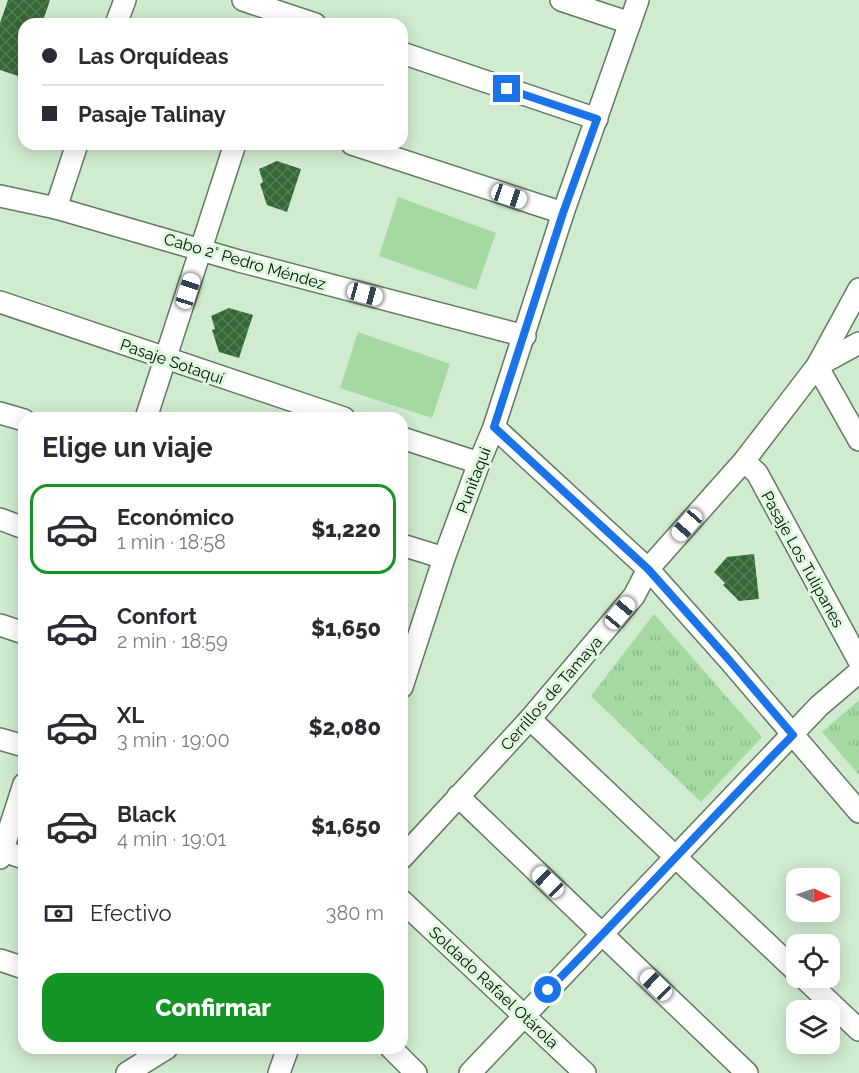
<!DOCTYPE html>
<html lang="es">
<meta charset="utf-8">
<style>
body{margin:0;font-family:Raleway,sans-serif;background:#f7f7f7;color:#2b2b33;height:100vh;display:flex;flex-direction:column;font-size:22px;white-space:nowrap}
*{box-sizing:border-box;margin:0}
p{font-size:20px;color:#7c7c81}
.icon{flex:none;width:33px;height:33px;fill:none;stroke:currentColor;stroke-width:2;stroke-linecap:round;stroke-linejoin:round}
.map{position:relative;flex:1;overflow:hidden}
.details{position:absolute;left:18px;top:412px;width:390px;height:642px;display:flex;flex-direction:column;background:#fff;border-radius:18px;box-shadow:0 3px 15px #0003}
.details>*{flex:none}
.hud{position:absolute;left:18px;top:18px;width:390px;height:132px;border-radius:18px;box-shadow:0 3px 15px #0003;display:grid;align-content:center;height:132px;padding:0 24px;background:#fff}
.needle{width:39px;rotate:93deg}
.controls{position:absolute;left:786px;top:868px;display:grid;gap:12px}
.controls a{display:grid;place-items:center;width:54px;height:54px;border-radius:12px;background:#fff;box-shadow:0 3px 15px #0003;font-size:30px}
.end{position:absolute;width:27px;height:27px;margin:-14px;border:8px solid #1a73e8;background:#fff;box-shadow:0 0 0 3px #fff}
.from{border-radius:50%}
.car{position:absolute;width:18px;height:36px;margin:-18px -9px;border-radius:8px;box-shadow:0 0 4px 2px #0007;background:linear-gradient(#fff 24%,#345 0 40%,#fff 0 76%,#345 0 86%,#fff 0)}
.hud b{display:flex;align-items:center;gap:21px;height:57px;font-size:22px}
.hud b+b{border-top:2px solid #e1e1e2}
.hud i{width:15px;height:15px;background:#2b2b33}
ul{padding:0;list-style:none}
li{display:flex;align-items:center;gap:18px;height:90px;margin:0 12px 9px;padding:0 12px;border:3px solid transparent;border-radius:18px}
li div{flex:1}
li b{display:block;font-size:22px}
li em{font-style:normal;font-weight:800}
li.current{border-color:#159426}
li>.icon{width:54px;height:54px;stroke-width:1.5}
h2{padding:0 24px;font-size:27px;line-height:72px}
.pay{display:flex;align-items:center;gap:15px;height:66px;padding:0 24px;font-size:22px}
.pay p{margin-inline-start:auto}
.cta{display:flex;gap:12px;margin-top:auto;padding:12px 24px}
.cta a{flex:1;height:69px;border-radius:18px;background:#159426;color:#fff;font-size:24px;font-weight:800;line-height:69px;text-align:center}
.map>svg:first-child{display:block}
.grass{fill:#a4d9a2}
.park{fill:url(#park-tufts)}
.building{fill:url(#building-cross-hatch)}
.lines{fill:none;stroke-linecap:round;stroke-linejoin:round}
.minor-casing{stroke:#627a61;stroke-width:24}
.minor{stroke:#fff;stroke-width:21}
.route{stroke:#1a73e8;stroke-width:8}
.labels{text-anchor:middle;stroke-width:6;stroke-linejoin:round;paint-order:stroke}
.street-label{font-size:16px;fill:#060e06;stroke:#ddf9dc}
</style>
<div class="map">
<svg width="859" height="1073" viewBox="0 0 859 1073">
<defs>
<pattern id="park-tufts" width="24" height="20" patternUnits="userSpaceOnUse" patternTransform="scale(1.5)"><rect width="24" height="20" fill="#a4d9a2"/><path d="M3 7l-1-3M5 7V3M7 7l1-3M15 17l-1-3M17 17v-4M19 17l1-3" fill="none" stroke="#8cb98a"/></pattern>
<pattern id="building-cross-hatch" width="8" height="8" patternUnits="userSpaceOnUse" patternTransform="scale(1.5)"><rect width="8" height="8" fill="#346835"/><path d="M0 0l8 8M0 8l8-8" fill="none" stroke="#547c55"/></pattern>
</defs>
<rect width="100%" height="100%" fill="#d0ebcf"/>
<!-- grass -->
<g class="grass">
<path d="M 398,197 L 496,233 L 476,290 L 379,256 Z"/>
<path d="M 358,332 L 450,364 L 432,418 L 340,388 Z"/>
</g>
<!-- park -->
<g class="park">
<path d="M 654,614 L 762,737 L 701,802 L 591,696 Z"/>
<path d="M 859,700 L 859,775 L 822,732 Z"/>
</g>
<!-- building -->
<g class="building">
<path d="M 8,0 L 50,0 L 42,24 L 24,24 L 24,78 L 0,70 L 0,23 Z"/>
<path d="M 277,161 L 301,169 L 287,212 L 267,205 L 260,184 L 263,182 L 259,169 Z"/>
<path d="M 229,308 L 253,315 L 239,358 L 219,352 L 212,330 L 215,329 L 211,316 Z"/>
<path d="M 754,554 L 759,599 L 739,601 L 723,585 L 725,583 L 714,572 L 727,557 Z"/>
</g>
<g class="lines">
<!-- minor casing -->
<g class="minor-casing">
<g id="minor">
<path d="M 243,0 L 315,24"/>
<path d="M 561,0 L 630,23"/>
<path d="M 116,24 L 125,0"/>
<path d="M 402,53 L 597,119"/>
<path d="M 352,144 L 563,213"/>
<path d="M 0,196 L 56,208 L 239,261 L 525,336"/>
<path d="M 56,208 L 77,144"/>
<path d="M 0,302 L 344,418"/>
<path d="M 817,366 L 859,440"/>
<path d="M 817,366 L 859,343"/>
<path d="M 0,413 L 24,420"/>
<path d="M 146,418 L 235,144"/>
<path d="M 494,427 L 648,569 L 730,661 L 859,812"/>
<path d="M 402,438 L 479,463"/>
<path d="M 744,461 L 757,473 L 859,661"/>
<path d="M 0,519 L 24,528"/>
<path d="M 402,545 L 444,558"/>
<path d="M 0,625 L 24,633"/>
<path d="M 402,687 L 444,558 L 479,463 L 494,427 L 563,213 L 638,0"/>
<path d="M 530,719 L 796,971"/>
<path d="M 0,739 L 24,746"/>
<path d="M 458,796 L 747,1073"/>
<path d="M 0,850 L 24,858"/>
<path d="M 0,858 L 24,784"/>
<path d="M 402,858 L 530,719 L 634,596 L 648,569 L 744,461 L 817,366 L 859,289"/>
<path d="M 402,901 L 585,1073"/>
<path d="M 0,960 L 24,968"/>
<path d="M 804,978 L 859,1030"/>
<path d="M 391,1048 L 416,1073"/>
<path d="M 127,1073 L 167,1048"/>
<path d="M 279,1073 L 288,1048"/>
<path d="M 470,1073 L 819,706 L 859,672"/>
</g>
</g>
<!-- minor -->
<use href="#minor" class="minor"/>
</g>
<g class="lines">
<!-- route -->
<path class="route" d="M 507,89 L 597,119 L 563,213 L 494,427 L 648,569 L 730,661 L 793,735 C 710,819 631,907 548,990"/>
</g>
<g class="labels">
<!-- street labels -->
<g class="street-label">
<text transform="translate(245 261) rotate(16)" y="6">Cabo 2° Pedro Méndez</text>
<text transform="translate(172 361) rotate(19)" y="6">Pasaje Sotaquí</text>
<text transform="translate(473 480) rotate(-69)" y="6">Punitaqui</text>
<text transform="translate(803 559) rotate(61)" y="6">Pasaje Los Tulipanes</text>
<text transform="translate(551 693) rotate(-49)" y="6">Cerrillos de Tamaya</text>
<text transform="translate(494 987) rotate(43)" y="6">Soldado Rafael Otárola</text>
</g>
</g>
</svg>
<div class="controls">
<a><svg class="needle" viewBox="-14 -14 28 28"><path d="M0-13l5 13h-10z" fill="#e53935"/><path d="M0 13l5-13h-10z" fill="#7c7c81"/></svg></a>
<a><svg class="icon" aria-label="locate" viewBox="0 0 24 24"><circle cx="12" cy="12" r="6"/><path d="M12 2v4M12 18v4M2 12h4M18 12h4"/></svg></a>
<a><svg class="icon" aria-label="layers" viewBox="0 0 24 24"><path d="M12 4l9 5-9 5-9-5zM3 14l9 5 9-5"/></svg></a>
</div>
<i class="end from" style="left:548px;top:990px"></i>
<i class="end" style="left:507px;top:89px"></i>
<i class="car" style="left:509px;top:196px;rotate:109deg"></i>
<i class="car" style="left:188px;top:291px;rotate:18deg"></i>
<i class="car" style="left:365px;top:294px;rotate:105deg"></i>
<i class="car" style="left:687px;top:525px;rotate:221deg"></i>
<i class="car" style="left:620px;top:613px;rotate:40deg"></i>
<i class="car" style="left:548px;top:882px;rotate:314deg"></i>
<i class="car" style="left:656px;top:985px;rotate:314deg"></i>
<div class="hud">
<b><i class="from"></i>Las Orquídeas</b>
<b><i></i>Pasaje Talinay</b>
</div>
<section class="details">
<h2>Elige un viaje</h2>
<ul>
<li class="current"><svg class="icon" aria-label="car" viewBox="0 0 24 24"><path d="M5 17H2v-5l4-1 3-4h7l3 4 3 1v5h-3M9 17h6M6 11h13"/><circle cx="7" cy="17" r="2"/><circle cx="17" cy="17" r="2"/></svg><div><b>Económico</b><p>1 min · 18:58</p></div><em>$1,220</em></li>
<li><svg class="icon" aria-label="car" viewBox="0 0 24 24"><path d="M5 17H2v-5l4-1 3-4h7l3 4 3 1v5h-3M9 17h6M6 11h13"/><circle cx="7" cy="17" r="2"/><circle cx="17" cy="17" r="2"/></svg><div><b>Confort</b><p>2 min · 18:59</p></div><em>$1,650</em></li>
<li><svg class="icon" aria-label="car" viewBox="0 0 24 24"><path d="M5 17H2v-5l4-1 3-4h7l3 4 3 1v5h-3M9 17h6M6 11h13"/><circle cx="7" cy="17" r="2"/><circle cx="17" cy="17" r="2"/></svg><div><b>XL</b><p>3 min · 19:00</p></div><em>$2,080</em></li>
<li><svg class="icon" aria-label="car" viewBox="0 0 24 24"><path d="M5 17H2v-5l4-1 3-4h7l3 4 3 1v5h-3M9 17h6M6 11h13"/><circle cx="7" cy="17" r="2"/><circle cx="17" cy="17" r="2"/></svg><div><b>Black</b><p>4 min · 19:01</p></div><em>$1,650</em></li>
</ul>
<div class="pay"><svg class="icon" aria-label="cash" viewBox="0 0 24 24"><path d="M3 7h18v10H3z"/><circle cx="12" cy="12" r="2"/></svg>Efectivo<p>380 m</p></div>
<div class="cta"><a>Confirmar</a></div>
</section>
</div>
